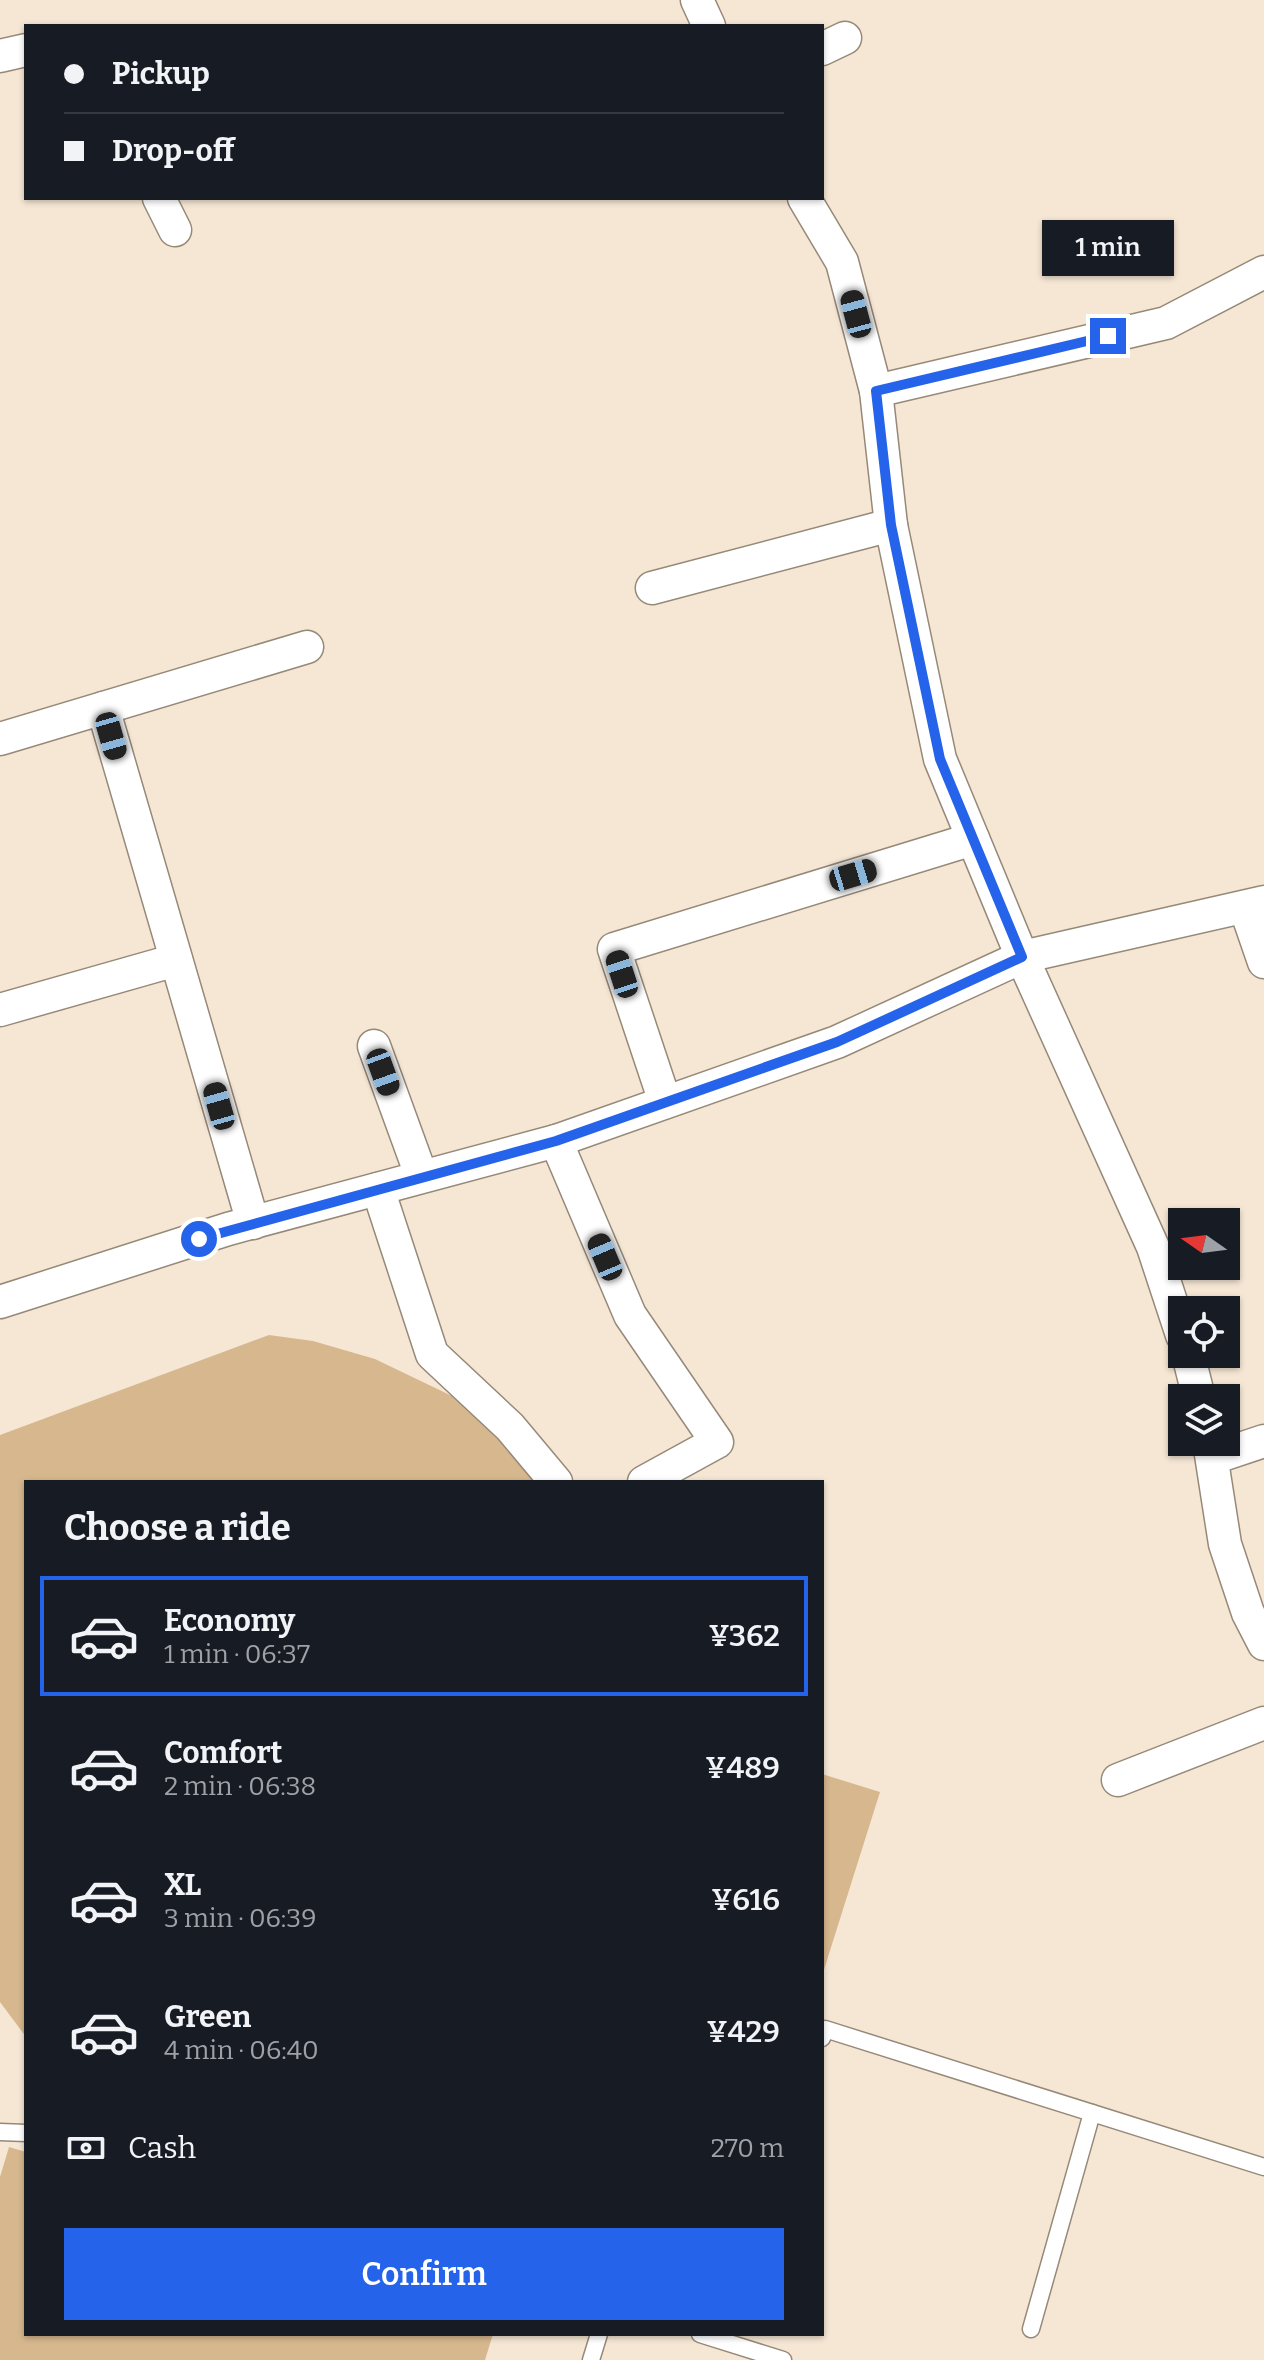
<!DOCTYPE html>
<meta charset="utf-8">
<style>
body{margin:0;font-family:Bitter,serif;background:#20242c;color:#f1f3f6;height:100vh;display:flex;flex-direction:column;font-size:30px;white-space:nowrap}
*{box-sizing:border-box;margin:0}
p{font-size:26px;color:#9ea1a6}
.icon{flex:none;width:44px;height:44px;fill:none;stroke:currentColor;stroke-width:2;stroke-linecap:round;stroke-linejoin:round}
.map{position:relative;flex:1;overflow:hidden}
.panel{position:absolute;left:24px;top:1480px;width:800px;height:856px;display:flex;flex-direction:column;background:#171b24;border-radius:0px;box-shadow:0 2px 6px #0004}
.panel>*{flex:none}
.top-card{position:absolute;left:24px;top:24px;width:800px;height:176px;border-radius:0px;box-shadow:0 2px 6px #0004;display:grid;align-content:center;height:176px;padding:0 40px;background:#171b24}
.needle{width:52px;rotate:284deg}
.tools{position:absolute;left:1168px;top:1208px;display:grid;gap:16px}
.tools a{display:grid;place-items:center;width:72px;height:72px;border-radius:0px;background:#171b24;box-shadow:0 2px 6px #0004;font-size:40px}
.end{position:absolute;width:36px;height:36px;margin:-18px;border:10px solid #2563eb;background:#fff;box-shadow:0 0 0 4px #fff}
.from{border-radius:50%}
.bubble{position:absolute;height:56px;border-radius:0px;background:#171b24;box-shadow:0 2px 6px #0004;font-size:26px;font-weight:600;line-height:56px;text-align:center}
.car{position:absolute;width:24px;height:48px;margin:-24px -12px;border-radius:10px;box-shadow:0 0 6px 2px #0007;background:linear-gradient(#222 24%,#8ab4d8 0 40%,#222 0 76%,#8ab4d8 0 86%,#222 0)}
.top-card b{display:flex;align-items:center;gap:28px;height:76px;font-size:30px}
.top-card b+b{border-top:2px solid #363941}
.top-card i{width:20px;height:20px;background:#f1f3f6}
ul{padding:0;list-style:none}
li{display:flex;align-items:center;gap:24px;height:120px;margin:0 16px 12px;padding:0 24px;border:4px solid transparent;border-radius:0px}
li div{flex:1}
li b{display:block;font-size:30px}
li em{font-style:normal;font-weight:600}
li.current{border-color:#2563eb}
li>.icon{width:72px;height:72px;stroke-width:1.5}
h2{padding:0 40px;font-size:36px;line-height:96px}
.pay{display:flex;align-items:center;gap:20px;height:88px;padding:0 40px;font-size:30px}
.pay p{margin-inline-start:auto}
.primary-button{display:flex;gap:16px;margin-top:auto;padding:16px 40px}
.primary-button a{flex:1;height:92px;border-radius:0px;background:#2563eb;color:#fff;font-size:32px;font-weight:600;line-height:92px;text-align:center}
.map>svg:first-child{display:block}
.green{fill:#d7b88e}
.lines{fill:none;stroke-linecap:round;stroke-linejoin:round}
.service-casing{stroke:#968978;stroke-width:19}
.minor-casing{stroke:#968978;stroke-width:35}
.service{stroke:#fff;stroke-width:16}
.minor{stroke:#fff;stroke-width:32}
.route{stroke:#2563eb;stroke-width:10}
</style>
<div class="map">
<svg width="1264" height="2360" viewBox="0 0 1264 2360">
<rect width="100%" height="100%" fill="#f6e7d5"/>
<!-- green -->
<g class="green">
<path d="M 269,1335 L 313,1341 L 375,1359 L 452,1396 L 507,1447 L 537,1482 L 26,1482 L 26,2037 L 0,2002 L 0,1435 Z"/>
<path d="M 822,1774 L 880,1792 L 822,1976 Z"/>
<path d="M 9,2147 L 26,2152 L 26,2334 L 493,2334 L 485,2360 L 0,2360 L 0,2177 Z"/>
</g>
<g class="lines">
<!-- service casing -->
<g class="service-casing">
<g id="service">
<path d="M 822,2038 L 825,2029 L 1264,2167"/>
<path d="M 0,2132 L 26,2133"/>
<path d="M 1031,2329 L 1092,2113"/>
<path d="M 700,2334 L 783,2360"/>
<path d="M 591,2360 L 599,2334"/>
</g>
</g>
<!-- minor casing -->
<g class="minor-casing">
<g id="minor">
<path d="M 697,0 L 709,26"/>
<path d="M 822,49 L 845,38"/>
<path d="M 0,56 L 26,50"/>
<path d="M 159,198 L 175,230"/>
<path d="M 804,198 L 842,262 L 876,391 L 891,525 L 940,759 L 1022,957 L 1153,1247 L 1182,1335"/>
<path d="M 876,391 L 1166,323 L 1264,272"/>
<path d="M 652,588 L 891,525"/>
<path d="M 103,708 L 253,1223"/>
<path d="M 0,739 L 307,647"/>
<path d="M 1245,907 L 1264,962"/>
<path d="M 0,1010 L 176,960"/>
<path d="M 374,1046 L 421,1175"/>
<path d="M 665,1102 L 614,949 L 973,839"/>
<path d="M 556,1141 L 630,1315 L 717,1442 L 644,1482"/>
<path d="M 378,1189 L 432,1354 L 510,1427 L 556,1482"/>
<path d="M 0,1302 L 228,1229 L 556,1141 L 837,1042 L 1022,957 L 1264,902"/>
<path d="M 1188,1354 L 1199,1398"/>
<path d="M 1209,1442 L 1225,1544 L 1248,1613 L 1264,1644"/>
<path d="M 1213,1458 L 1264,1441"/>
<path d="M 1118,1780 L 1264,1723"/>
</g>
</g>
<!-- service -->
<use href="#service" class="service"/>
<!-- minor -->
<use href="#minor" class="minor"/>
</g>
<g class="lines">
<!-- route -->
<path class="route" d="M 199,1239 L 556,1141 L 837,1042 L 1022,957 L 940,759 L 891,525 L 876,391 L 1108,336"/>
</g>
</svg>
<div class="tools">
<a><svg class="needle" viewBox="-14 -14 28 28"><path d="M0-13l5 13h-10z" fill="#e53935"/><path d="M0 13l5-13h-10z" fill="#9ea1a6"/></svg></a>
<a><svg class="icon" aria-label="locate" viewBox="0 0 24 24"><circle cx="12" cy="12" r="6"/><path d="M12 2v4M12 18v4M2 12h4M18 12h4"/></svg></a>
<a><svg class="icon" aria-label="layers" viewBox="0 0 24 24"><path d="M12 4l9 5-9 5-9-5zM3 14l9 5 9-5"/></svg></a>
</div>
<i class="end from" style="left:199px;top:1239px"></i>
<i class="end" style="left:1108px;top:336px"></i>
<div class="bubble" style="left:1042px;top:220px;width:132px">1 min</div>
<i class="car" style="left:856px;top:314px;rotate:345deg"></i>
<i class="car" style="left:111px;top:736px;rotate:164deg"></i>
<i class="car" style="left:853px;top:875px;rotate:73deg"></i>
<i class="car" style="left:622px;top:974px;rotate:342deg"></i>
<i class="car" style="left:383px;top:1072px;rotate:160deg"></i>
<i class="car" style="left:219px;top:1106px;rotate:344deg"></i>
<i class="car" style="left:605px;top:1257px;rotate:337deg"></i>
<div class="top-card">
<b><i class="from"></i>Pickup</b>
<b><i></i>Drop-off</b>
</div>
<section class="panel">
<h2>Choose a ride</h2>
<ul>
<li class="current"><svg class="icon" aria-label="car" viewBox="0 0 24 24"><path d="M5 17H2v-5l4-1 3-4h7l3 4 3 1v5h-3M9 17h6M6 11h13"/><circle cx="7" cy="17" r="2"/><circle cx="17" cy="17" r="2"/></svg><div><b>Economy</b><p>1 min · 06:37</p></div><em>¥362</em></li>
<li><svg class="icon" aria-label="car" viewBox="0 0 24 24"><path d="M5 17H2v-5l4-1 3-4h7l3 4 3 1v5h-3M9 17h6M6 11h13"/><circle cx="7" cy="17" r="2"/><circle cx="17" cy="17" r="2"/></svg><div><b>Comfort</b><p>2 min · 06:38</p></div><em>¥489</em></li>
<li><svg class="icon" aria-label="car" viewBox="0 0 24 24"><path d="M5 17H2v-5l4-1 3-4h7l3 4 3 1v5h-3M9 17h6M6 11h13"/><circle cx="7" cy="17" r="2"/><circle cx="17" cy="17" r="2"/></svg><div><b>XL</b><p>3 min · 06:39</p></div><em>¥616</em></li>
<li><svg class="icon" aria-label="car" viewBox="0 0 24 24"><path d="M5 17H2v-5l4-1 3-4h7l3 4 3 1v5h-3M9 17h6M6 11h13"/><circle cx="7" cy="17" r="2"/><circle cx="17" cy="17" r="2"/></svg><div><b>Green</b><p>4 min · 06:40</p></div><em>¥429</em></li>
</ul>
<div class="pay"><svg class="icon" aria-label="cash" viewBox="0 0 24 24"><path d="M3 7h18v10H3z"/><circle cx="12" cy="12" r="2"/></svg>Cash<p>270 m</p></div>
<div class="primary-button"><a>Confirm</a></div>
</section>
</div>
